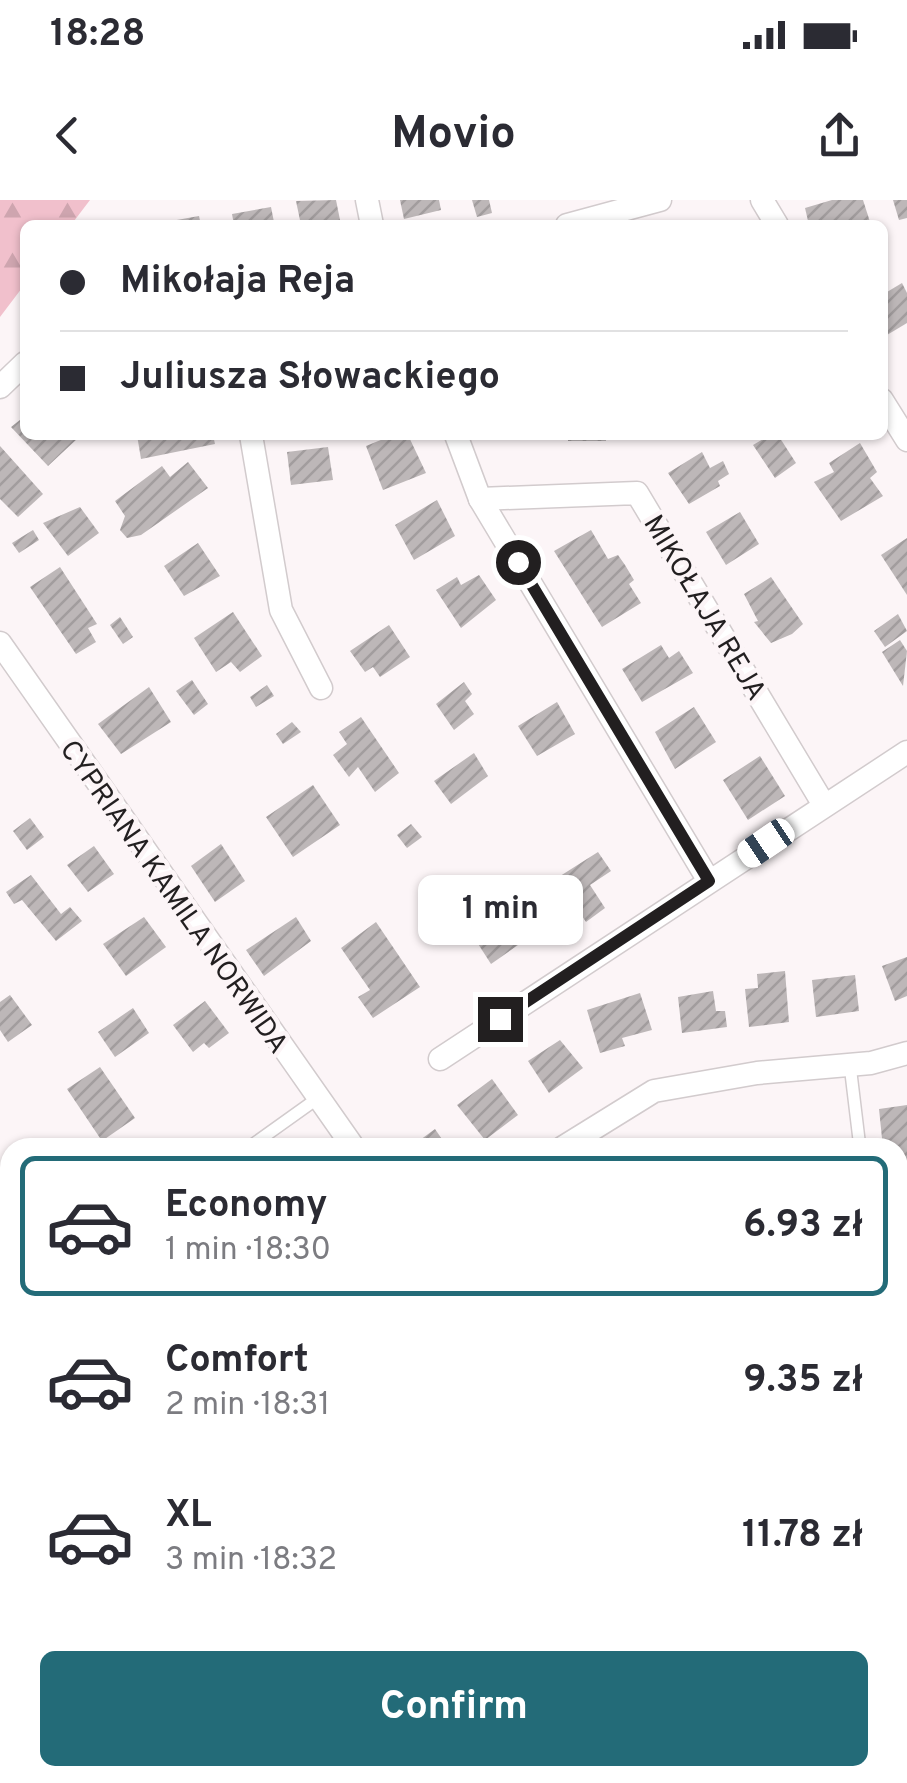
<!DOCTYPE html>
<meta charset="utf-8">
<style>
body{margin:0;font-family:Overpass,sans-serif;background:#f2f2f3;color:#2b2b33;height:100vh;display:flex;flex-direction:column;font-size:38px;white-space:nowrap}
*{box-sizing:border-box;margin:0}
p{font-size:32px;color:#7c7c81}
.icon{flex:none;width:55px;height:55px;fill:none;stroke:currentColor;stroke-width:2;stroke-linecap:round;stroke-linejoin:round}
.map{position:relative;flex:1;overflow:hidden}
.panel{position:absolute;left:0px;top:938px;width:908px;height:648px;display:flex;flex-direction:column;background:#fff;border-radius:30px 30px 0 0;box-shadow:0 2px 8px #0004}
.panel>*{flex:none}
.guide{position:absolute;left:20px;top:20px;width:868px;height:220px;border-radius:15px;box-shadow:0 2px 8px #0004;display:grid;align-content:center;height:220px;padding:0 40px;background:#fff}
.end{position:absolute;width:45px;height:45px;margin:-22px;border:12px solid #221f20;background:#fff;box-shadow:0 0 0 5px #fff}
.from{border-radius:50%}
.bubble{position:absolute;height:70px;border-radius:15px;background:#fff;box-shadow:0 2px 8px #0004;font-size:32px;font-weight:700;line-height:70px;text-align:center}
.car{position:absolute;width:30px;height:60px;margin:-30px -15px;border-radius:12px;box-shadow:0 0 8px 2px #0007;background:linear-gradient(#fff 24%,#345 0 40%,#fff 0 76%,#345 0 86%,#fff 0)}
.guide b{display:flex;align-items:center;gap:35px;height:95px;font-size:38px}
.guide b+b{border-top:2px solid #e1e1e2}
.guide i{width:25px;height:25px;background:#2b2b33}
ul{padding:18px 0 0;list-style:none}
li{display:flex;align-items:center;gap:30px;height:140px;margin:0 20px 15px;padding:0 20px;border:5px solid transparent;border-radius:15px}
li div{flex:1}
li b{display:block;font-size:38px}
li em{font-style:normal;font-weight:700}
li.selected{border-color:#236b78}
li>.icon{width:90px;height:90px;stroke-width:1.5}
.button{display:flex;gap:20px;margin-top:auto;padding:20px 40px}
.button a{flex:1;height:115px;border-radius:15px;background:#236b78;color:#fff;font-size:40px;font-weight:700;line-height:115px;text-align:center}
.status{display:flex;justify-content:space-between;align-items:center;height:70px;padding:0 50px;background:#fff;direction:ltr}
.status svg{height:28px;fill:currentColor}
header{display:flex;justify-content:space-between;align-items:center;height:130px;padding:0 40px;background:#fff;font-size:45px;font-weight:700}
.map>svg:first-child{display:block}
.forest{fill:url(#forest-firs)}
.building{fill:url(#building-hatch)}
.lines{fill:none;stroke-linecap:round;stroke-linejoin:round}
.lane-casing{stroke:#d2cbcd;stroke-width:14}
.street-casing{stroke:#d2cbcd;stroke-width:25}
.lane{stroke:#fff;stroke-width:11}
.street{stroke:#fff;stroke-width:22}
.route{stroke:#221f20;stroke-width:12}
.labels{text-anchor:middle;stroke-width:9;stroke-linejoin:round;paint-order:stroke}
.street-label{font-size:28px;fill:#221f20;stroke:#fcf5f7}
</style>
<div class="status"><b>18:28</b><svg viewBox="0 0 49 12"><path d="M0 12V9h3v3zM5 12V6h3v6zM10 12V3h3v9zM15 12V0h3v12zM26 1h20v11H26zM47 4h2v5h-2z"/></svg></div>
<header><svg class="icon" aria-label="back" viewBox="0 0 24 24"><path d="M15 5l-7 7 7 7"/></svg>Movio<svg class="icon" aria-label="share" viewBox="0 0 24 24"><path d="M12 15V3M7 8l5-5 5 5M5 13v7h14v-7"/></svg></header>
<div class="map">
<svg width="907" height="1583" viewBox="0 0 907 1583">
<defs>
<pattern id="forest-firs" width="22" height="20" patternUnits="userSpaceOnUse" patternTransform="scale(2.5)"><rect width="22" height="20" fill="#f1c0cc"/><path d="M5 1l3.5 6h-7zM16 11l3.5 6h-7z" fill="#cea5af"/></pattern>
<pattern id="building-hatch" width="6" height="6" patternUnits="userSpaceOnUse" patternTransform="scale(2.5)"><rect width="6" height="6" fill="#bdb7b8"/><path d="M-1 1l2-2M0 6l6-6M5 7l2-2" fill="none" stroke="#a29d9e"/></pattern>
</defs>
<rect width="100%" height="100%" fill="#fcf5f7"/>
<!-- forest -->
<g class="forest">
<path d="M 0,0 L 90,0 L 71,25 L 25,25 L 25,84 L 0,117 Z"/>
<path d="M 904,1383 L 907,1583 L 765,1583 L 761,1575 L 898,1575 L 898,1387 Z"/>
</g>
<!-- building -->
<g class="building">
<path d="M 336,0 L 341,25 L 301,25 L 296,1 Z"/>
<path d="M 400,0 L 439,0 L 441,10 L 404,19 Z"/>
<path d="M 472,0 L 489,0 L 492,13 L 477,17 Z"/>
<path d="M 832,0 L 863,0 L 871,25 L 809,25 L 805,8 Z"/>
<path d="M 893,0 L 907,0 L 907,18 L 899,20 Z"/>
<path d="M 271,7 L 274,22 L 287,20 L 288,25 L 234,25 L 232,14 Z"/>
<path d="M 199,16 L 201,25 L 161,25 L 160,23 Z"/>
<path d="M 902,83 L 907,93 L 907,123 L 882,138 L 882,95 Z"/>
<path d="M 25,216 L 25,235 L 78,238 L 48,266 L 11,227 Z"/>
<path d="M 137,235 L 213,235 L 215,244 L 141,259 Z"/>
<path d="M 393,235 L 408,235 L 426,273 L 383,290 L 366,246 Z"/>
<rect x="568" y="235" width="38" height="6"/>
<path d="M 770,235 L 778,235 L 796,263 L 775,278 L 753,245 Z"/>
<path d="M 860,243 L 877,272 L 870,278 L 883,296 L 841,321 L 814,282 L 834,272 L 829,263 Z"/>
<path d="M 0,246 L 43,294 L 18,317 L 0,299 Z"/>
<path d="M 328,247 L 333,280 L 291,285 L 287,252 Z"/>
<path d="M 702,252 L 710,268 L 723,261 L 729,274 L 718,281 L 720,286 L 689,304 L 668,273 Z"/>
<path d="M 188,262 L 208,288 L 141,335 L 127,338 L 120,330 L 125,316 L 115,301 L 162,266 L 170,277 Z"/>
<path d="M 437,300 L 455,336 L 414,360 L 395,325 Z"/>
<path d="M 80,307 L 99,333 L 68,356 L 43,323 Z"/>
<path d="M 740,312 L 759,344 L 726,365 L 706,332 Z"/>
<path d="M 33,330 L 39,340 L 19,353 L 12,343 Z"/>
<path d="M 591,330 L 608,359 L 618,355 L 625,365 L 634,380 L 629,384 L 641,403 L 602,427 L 554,351 Z"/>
<path d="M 907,338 L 907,395 L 881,355 Z"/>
<path d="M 198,343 L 220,376 L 184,396 L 164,366 Z"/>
<path d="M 60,367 L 97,424 L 88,428 L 96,442 L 76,454 L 30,387 Z"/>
<path d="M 479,375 L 496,400 L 461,428 L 436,390 L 457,377 L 461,385 Z"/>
<path d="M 771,377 L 803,424 L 792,434 L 771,443 L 754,422 L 758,421 L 744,394 Z"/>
<path d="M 233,412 L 262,456 L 240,472 L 231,462 L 216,472 L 194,438 Z"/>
<path d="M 898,414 L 907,431 L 885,447 L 874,431 Z"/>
<path d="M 120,417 L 133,437 L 123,444 L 110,425 Z"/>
<path d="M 389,425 L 410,457 L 380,477 L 373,467 L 365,472 L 350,451 Z"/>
<path d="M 900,440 L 907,451 L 903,486 L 882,452 Z"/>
<path d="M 661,445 L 669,458 L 679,451 L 693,473 L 642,502 L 622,469 Z"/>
<path d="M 192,480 L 208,504 L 194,515 L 176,491 Z"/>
<path d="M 464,482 L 472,494 L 465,501 L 474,514 L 454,530 L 436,504 Z"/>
<path d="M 267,485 L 274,496 L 256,507 L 250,497 Z"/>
<path d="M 149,487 L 171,522 L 121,554 L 98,524 Z"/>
<path d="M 557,502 L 575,534 L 537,556 L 518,526 Z"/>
<path d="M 694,507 L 716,542 L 675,569 L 655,532 Z"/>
<path d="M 361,517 L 399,573 L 375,592 L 358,567 L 349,577 L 333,555 L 347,544 L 339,532 Z"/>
<path d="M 292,522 L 301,532 L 283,544 L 276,534 Z"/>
<path d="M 474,553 L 488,576 L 451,604 L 434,581 Z"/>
<path d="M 760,556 L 785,596 L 748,620 L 723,580 Z"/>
<path d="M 313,585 L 340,625 L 293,657 L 266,617 Z"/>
<path d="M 30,618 L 44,637 L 27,650 L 13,631 Z"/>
<path d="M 411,624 L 422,637 L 407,648 L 397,635 Z"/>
<path d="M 221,644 L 245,681 L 215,702 L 191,666 Z"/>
<path d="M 94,646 L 114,674 L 88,692 L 67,665 Z"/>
<path d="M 598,652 L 611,671 L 590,685 L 605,708 L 586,722 L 557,678 Z"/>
<path d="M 31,675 L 61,714 L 70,707 L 82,721 L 56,741 L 22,700 L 14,704 L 6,692 Z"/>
<path d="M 452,697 L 463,713 L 444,725 L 433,708 Z"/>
<path d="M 144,717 L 166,747 L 126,776 L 103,744 Z"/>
<path d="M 296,717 L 311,741 L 264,776 L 246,750 Z"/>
<path d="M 499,718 L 518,745 L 491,764 L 473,736 Z"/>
<path d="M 376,722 L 420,787 L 373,818 L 358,797 L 370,790 L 341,748 Z"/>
<path d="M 907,757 L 907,796 L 895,801 L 882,766 Z"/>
<path d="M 785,771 L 789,822 L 749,827 L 745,789 L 758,788 L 757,774 Z"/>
<path d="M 855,775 L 859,811 L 816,817 L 812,780 Z"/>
<path d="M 713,791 L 716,811 L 725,811 L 727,827 L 682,833 L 678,797 Z"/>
<path d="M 640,793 L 652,830 L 622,838 L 625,846 L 600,853 L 587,810 Z"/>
<path d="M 10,795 L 32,825 L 8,842 L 0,830 L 0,802 Z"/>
<path d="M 205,801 L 229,833 L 209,848 L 204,843 L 193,852 L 173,825 Z"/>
<path d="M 133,808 L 149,833 L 115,857 L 98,832 Z"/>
<path d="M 560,840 L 583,868 L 549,893 L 528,861 Z"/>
<path d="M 100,867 L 135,918 L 102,941 L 67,889 Z"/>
<path d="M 492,879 L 518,915 L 485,940 L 457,905 Z"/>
<path d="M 907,905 L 907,964 L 898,965 L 898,948 L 883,948 L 879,909 Z"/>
<path d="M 435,929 L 448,948 L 409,948 Z"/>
<path d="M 675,938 L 676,945 L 685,943 L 686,948 L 642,948 L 641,943 Z"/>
<path d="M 843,938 L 844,948 L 792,948 L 791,942 Z"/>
<path d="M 10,1127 L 10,1161 L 5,1164 L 0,1154 L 0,1132 Z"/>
<path d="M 10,1405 L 10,1513 L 0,1490 L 0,1409 Z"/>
<path d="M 43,1575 L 73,1575 L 47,1583 Z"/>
</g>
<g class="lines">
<!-- lane casing -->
<g class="lane-casing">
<g id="lane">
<path d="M 850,865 L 860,948"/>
<path d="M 248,948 L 318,898"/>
<path d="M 898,1114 L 907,1114"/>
<path d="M 898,1140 L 907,1134"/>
<path d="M 898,1225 L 907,1241"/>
</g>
</g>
<!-- street casing -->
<g class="street-casing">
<g id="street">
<path d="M 367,0 L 372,25"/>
<path d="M 762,0 L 777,25"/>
<path d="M 567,25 L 660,0"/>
<path d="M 0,187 L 25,163"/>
<path d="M 882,200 L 907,240"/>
<path d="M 251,235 L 281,410 L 321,488"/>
<path d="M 456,235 L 480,299 L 709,681"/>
<path d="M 480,299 L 637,293 L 824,605"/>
<path d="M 0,443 L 354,948"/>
<path d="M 440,859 L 907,552"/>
<path d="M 562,948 L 654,891 L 757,873 L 871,863 L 907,853"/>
<path d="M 744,1575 L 748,1583"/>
</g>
</g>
<!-- lane -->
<use href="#lane" class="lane"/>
<!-- street -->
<use href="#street" class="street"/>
</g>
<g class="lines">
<!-- route -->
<path class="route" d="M 500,819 L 709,681 L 518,362"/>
</g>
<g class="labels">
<!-- street labels -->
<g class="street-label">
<text transform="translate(706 407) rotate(59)" y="10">MIKOŁAJA REJA</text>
<text transform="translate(175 696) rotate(55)" y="10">CYPRIANA KAMILA NORWIDA</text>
</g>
</g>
</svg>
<i class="end from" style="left:518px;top:362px"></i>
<i class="end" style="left:500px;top:819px"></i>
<div class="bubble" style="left:418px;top:675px;width:165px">1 min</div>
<i class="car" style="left:766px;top:643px;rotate:236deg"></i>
<div class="guide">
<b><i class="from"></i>Mikołaja Reja</b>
<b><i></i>Juliusza Słowackiego</b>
</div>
<section class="panel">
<ul>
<li class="selected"><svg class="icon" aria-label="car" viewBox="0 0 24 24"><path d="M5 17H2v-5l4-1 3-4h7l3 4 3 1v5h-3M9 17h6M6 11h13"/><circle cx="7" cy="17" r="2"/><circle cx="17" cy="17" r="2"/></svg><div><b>Economy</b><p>1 min · 18:30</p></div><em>6.93 zł</em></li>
<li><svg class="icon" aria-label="car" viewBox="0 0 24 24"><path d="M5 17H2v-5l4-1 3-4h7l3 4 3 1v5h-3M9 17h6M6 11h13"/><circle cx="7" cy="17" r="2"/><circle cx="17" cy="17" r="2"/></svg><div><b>Comfort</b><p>2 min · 18:31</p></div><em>9.35 zł</em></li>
<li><svg class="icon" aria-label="car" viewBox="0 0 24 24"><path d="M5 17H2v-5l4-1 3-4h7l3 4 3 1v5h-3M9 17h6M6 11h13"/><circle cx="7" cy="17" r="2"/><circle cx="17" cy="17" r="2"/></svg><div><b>XL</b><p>3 min · 18:32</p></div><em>11.78 zł</em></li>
</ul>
<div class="button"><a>Confirm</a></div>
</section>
</div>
